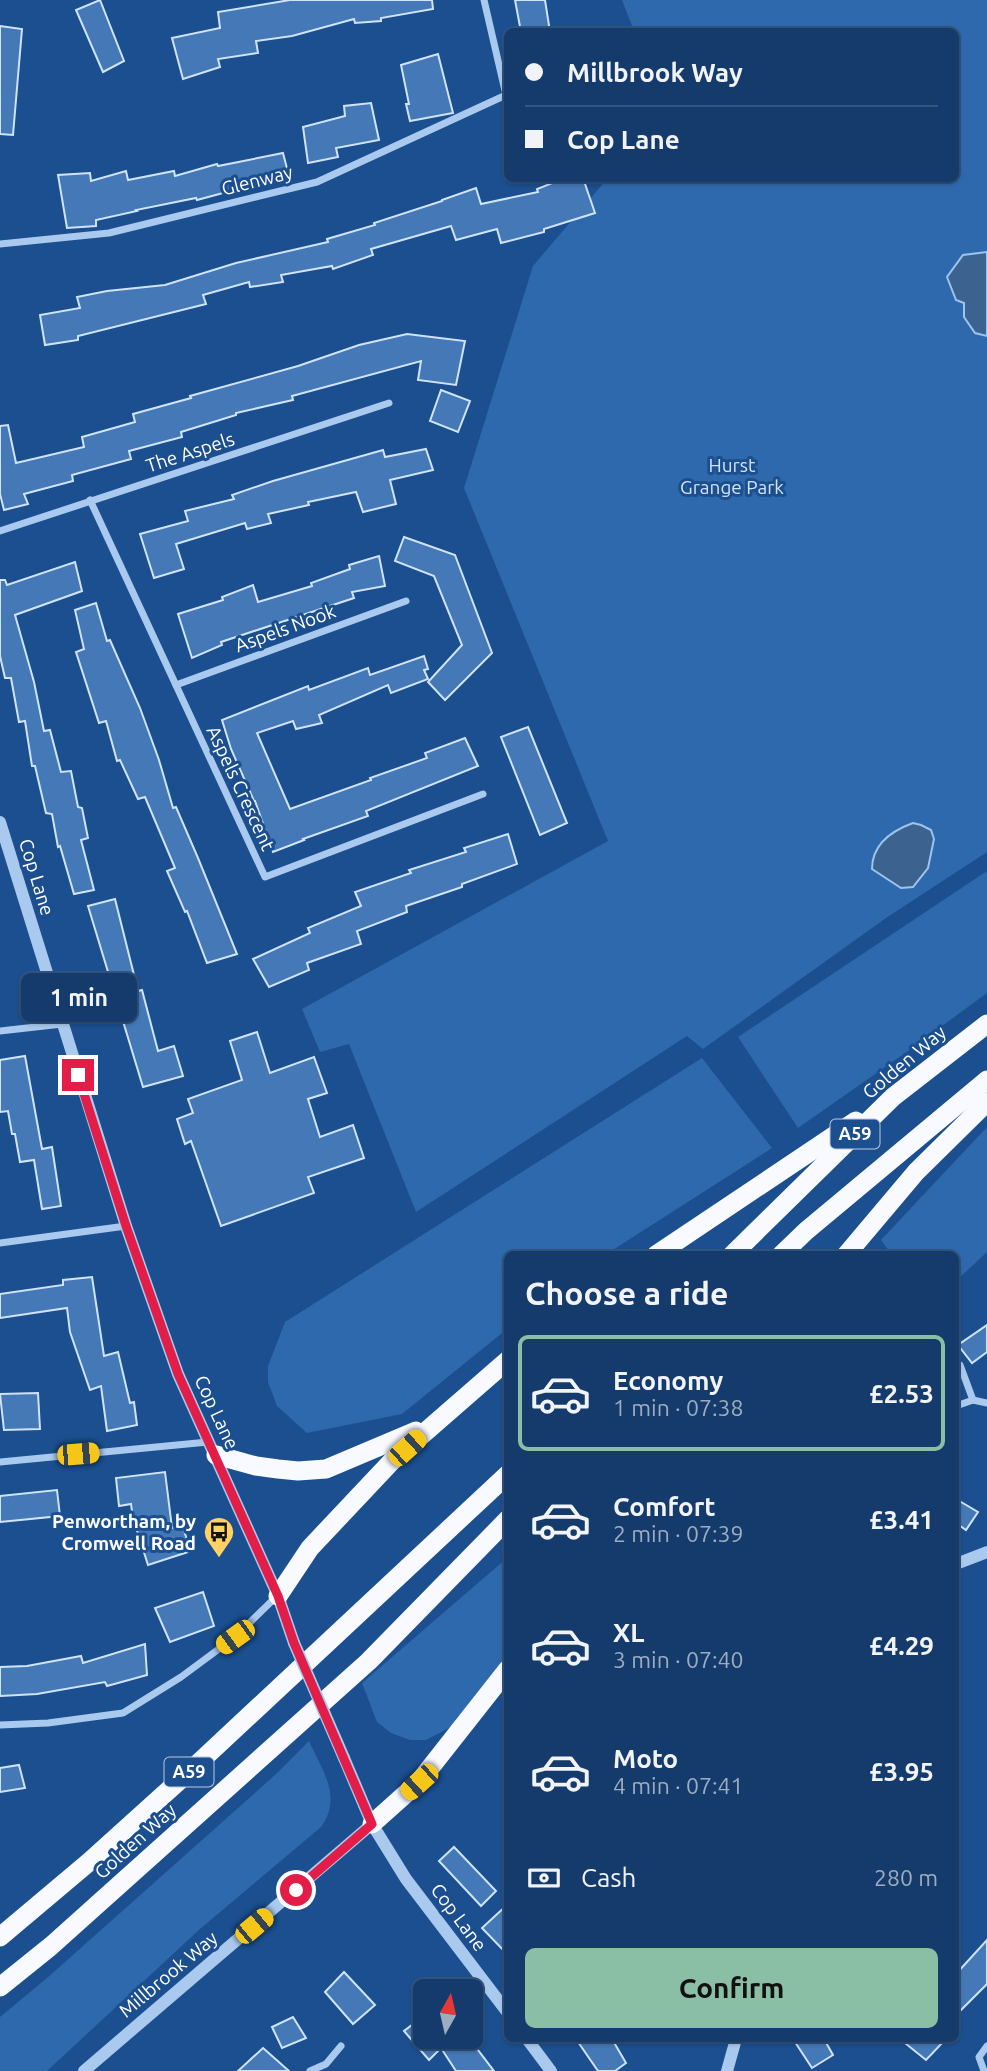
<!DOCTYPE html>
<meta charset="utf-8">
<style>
body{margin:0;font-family:Ubuntu,sans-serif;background:#1d4271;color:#f1f3f6;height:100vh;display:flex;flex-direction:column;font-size:26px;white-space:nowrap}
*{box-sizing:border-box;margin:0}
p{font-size:23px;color:#9dadc1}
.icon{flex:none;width:38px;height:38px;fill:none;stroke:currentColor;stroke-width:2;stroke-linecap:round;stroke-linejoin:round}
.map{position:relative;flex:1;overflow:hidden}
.details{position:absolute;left:504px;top:1251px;width:455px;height:791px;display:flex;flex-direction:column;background:#143b6b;border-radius:10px;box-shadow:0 2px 5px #0004,0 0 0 2px #33557e}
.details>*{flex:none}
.banner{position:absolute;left:504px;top:28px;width:455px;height:154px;border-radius:10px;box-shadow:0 2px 5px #0004,0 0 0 2px #33557e;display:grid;align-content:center;height:154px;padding:0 21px;background:#143b6b}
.needle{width:46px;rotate:8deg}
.controls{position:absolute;left:413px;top:1979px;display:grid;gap:14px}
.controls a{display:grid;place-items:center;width:70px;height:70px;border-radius:10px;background:#143b6b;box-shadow:0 2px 5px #0004,0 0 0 2px #33557e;font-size:35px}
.end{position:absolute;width:32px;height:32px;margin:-16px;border:9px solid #e11d48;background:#fff;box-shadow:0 0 0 4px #fff}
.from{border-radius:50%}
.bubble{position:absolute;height:49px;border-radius:10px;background:#143b6b;box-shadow:0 2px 5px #0004,0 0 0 2px #33557e;font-size:23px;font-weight:700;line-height:49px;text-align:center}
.car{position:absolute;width:21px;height:42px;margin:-21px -10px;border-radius:9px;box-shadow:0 0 5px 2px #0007;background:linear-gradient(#f5c518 24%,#345 0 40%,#f5c518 0 76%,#345 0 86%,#f5c518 0)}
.banner b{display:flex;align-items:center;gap:24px;height:66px;font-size:26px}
.banner b+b{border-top:2px solid #33557e}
.banner i{width:18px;height:18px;background:#f1f3f6}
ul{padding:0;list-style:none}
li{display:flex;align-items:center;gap:21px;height:116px;margin:0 14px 10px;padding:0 7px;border:4px solid transparent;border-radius:10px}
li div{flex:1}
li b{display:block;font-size:26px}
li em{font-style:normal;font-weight:700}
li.active{border-color:#8abfa5}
li>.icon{width:63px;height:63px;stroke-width:1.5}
h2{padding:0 21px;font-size:32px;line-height:84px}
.pay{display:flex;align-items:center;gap:18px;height:77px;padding:0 21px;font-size:26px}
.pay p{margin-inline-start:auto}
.action{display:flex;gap:14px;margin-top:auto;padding:14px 21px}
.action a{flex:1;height:80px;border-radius:10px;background:#8abfa5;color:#111;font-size:28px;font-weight:700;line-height:80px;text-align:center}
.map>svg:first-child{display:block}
.green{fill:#2e69ad}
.water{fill:#3c6290;stroke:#9cc4f0;stroke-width:2}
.building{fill:#4478b7;stroke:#cfe3fa;stroke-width:2}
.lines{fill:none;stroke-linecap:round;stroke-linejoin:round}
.minor{stroke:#a9c9ee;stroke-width:7}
.tertiary{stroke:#a9c9ee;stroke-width:12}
.trunk{stroke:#f8faff;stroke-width:19}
.tertiary-bridge{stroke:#a9c9ee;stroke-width:12}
.route{stroke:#e11d48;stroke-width:9}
.labels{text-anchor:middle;stroke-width:6;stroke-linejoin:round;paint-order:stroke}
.shield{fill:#1b4f8f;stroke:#bbcadd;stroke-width:2}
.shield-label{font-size:18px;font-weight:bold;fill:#fff}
.street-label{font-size:19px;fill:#fff;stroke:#1b4f8f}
.park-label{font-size:19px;fill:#cfe3fa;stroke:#1b4f8f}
.poi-label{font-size:19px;font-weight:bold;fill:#fff;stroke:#1b4f8f;text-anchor:end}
</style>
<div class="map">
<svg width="987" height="2071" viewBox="0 0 987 2071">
<rect width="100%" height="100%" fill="#1b4f8f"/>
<!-- green -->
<g class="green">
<path d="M 622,0 L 987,0 L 987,852 L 886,918 L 703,1049 L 687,1036 L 416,1212 L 349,1044 L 320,1052 L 302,1009 L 608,841 L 464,488 L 533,266 L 607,179 L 956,178 L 956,32 L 634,31 Z"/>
<path d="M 987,871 L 987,993 L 908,1051 L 798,1128 L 738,1037 Z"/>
<path d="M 702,1058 L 772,1148 L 605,1255 L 508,1255 L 507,1329 L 402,1414 L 307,1433 L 277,1406 L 268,1382 L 268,1366 L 285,1322 Z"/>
<path d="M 987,1127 L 987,1252 L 956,1281 L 956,1255 L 892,1255 L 881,1240 Z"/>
<path d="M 507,1558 L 507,1661 L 466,1713 L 449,1728 L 426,1740 L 410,1740 L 391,1733 L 377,1722 L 362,1683 Z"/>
<path d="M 309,1741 C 322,1770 343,1797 321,1827 L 200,1929 L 47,2071 L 0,2071 L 0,2017 L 47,1978 L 275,1775 Z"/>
</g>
<!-- water -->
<g class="water">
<path d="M 987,252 L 987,336 L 975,333 L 964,317 L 964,303 L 956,300 L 947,277 L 963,255 Z"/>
<path d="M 913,823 L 921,825 L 931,830 L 934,839 L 928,868 L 913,887 L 901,888 L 872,869 C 872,845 891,831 913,823 Z"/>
</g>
<!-- building -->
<g class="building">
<path d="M 100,0 L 124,61 L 103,72 L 76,10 Z"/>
<path d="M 290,0 L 432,0 L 433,9 L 381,18 L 381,21 L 355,23 L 354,19 L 292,36 L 256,41 L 258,53 L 218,59 L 220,67 L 183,79 L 172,38 L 220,28 L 218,12 Z"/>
<path d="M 515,0 L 545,0 L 550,32 L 521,32 Z"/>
<path d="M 0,26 L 22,29 L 13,135 L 0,134 Z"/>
<path d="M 438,54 L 453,113 L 410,121 L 406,104 L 409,104 L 401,65 Z"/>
<path d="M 371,103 L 379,140 L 336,148 L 338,157 L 308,163 L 303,127 L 345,116 L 344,106 Z"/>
<path d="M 283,153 L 290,180 L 223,193 L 197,200 L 196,198 L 136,210 L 137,211 L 96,220 L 96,226 L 67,228 L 58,175 L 90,173 L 91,181 L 126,171 L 128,180 L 174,171 L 175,176 L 217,164 L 218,166 Z"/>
<path d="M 565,178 L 583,178 L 595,213 L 544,229 L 544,232 L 501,243 L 497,229 L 456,240 L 451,226 L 371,249 L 373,255 L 333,269 L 332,266 L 281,275 L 283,282 L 250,287 L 249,282 L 203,295 L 206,304 L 78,336 L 78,340 L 45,345 L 40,315 L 80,308 L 77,297 L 107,291 L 165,285 L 236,263 L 328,242 L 327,239 L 375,225 L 374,223 L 442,201 L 442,200 L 476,188 L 481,204 L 538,192 L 537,189 Z"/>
<path d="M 407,334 L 465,341 L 456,385 L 418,380 L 421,361 L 292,396 L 293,400 L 236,413 L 236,415 L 181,432 L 182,437 L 129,451 L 131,459 L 72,475 L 73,481 L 24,494 L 28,504 L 4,510 L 0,494 L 0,426 L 8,425 L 16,463 L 84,447 L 82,437 L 135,422 L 133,414 L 191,398 L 190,396 L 298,366 L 359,345 Z"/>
<path d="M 441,390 L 470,401 L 458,432 L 430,421 Z"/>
<path d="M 426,449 L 433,470 L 390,480 L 396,504 L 363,512 L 356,492 L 308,502 L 309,505 L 268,514 L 271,523 L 247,529 L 245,523 L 176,544 L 184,569 L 154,578 L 140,534 L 188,521 L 185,511 L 234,499 L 232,495 L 273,481 L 383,450 L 385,457 Z"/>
<path d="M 404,537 L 455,555 L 492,653 L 445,700 L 428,682 L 462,645 L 434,576 L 395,561 Z"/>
<path d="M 379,556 L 385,586 L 352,592 L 354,598 L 221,642 L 222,645 L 192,658 L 178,614 L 223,600 L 222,597 L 253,585 L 258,602 L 312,586 L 311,583 L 350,569 L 349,565 Z"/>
<path d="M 75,562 L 82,591 L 15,615 L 34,682 L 44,731 L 50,730 L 61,772 L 71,771 L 78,807 L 82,808 L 88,838 L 81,840 L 94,890 L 74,894 L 60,846 L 58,847 L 52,814 L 46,813 L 35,766 L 32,766 L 25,721 L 19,722 L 11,678 L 5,678 L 0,656 L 0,580 L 5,580 L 7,585 Z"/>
<path d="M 96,603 L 107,641 L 110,640 L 140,708 L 159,760 L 173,808 L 176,807 L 198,858 L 237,954 L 207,963 L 187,911 L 185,912 L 167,871 L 175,868 L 145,797 L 138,799 L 120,760 L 117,761 L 106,721 L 99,723 L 76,652 L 84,649 L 75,610 Z"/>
<path d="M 424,656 L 428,669 L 424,670 L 428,679 L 391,693 L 388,685 L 319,715 L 322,723 L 296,729 L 293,721 L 257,733 L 290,809 L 371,780 L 370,778 L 427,758 L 425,753 L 465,738 L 478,766 L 366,811 L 368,816 L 303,839 L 304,840 L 273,852 L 255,801 L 254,801 L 231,749 L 222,720 L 308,686 L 309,690 L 368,668 L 370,675 Z"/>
<path d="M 528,727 L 567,823 L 540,835 L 501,737 Z"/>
<path d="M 508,834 L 517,864 L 462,884 L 462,887 L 406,906 L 407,912 L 357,931 L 361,944 L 307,963 L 309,970 L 269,987 L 253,959 L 310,933 L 308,928 L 361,906 L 355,892 L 411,873 L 409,870 L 466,852 L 464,848 Z"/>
<path d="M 115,899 L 138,991 L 142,990 L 158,1051 L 174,1046 L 183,1076 L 143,1087 L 88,906 Z"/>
<path d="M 257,1032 L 270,1073 L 314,1057 L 327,1093 L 308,1099 L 320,1137 L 353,1125 L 364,1158 L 308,1177 L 314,1193 L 221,1226 L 191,1141 L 185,1144 L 177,1119 L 193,1113 L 188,1099 L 242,1080 L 230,1041 Z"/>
<path d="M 25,1056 L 42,1149 L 52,1147 L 61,1206 L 42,1209 L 34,1160 L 20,1162 L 15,1134 L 12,1134 L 8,1111 L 0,1112 L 0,1060 Z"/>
<path d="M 92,1277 L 104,1356 L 118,1352 L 130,1403 L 134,1402 L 137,1425 L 107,1431 L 101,1386 L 90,1390 L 70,1332 L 67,1308 L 0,1318 L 0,1294 L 63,1285 L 63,1280 Z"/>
<path d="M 987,1325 L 987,1352 L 972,1363 L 958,1345 Z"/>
<path d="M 38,1393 L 40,1429 L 4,1430 L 0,1394 Z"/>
<path d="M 165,1472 L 172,1528 L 182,1525 L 191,1551 L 148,1565 L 133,1518 L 131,1504 L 119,1506 L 116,1478 Z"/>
<path d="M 57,1490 L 60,1516 L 0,1522 L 0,1496 Z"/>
<path d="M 956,1499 L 978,1512 L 966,1530 L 956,1523 Z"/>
<path d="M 203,1592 L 214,1626 L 170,1642 L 155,1608 Z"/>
<path d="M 145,1644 L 147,1675 L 107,1686 L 105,1682 L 37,1694 L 0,1696 L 0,1667 L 27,1666 L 81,1656 L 83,1663 Z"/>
<path d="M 19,1765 L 25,1788 L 0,1792 L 0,1768 Z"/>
<path d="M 454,1847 L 496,1891 L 481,1906 L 439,1861 Z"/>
<path d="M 508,1904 L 508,1955 L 482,1928 Z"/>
<path d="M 987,1940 L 987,1984 L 956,2015 L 956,1974 Z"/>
<path d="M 344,1972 L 375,2005 L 353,2024 L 325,1992 Z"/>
<path d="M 425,2015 L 425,2037 L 468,2037 L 494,2071 L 456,2071 L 441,2048 L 429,2060 L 404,2031 Z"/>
<path d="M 293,2017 L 306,2038 L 282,2048 L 272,2027 Z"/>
<path d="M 576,2039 L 612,2039 L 626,2063 L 615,2071 L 598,2071 Z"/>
<path d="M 793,2039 L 824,2039 L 833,2055 L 812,2068 Z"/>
<path d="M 900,2039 L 946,2039 L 926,2060 Z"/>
<path d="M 263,2048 L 289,2071 L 238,2071 Z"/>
</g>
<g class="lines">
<!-- minor -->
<g class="minor">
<path d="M 0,244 L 109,233 L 317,182 L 506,95 L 484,0"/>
<path d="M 90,500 L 265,877 L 483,794"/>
<path d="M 0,531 L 389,403"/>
<path d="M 176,685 L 406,601"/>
<path d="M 0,1031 L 62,1024"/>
<path d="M 0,1243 L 126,1226"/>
<path d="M 960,1365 L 973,1400 L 987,1403"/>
<path d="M 956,1406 L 973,1400"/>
<path d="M 0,1462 L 208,1442"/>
<path d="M 0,1725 L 48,1723 L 123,1713 L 181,1677 L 235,1637 L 277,1596"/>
<path d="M 310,2071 L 326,2064 L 341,2046"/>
<path d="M 984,2071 L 979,2057 L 987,2046"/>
</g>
<!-- tertiary -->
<g class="tertiary">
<path d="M 0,822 L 126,1226 L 178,1374 L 278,1596 L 294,1643"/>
<path d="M 956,1564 L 987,1552"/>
<path d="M 344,1758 L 372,1824 L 406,1879 L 508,2013"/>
<path d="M 527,2039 L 551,2071"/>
<path d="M 84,2071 L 372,1824"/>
<path d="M 727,2071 L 736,2039"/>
</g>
<!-- trunk -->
<g class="trunk">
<path d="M 656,1255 L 856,1121"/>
<path d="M 732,1255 L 893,1097 L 987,1024"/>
<path d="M 781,1255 L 806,1231 L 987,1080"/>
<path d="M 846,1255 L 916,1172 L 987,1102"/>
<path d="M 216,1455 L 256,1466 L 278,1469 L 298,1471 L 326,1469 L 416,1431"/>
<path d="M 278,1596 L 310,1548 L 392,1461 L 508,1360"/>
<path d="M 372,1824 L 419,1782 L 508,1669"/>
<path d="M 0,1937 L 89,1862 L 191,1770 L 508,1474"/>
<path d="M 0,1987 L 51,1946 L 369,1661 L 508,1519"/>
</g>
<!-- tertiary-bridge -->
<path class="tertiary-bridge" d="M 294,1643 L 344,1758"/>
</g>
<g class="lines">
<!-- route -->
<path class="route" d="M 78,1075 L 126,1226 L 178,1374 L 278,1596 L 294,1643 L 372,1824 L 296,1890"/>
</g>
<!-- icons -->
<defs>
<g id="bus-pin" transform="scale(1.575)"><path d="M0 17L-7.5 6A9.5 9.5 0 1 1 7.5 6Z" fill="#ffd166" stroke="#1b4f8f"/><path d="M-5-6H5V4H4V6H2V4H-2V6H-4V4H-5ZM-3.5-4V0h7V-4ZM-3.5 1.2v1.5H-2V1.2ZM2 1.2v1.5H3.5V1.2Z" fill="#111"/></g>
</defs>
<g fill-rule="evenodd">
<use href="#bus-pin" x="219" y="1532"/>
</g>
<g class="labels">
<!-- shield labels -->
<g class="shield">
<rect x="830.5" y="1119.5" width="49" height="29" rx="5"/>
<rect x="164.5" y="1757.5" width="49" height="29" rx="5"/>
</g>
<g class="shield-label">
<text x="855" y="1140">A59</text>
<text x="189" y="1778">A59</text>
</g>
<!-- street labels -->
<g class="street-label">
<text transform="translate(257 180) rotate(-14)" y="7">Glenway</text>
<text transform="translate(190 452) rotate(-18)" y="7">The Aspels</text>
<text transform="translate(285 628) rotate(-20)" y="7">Aspels Nook</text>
<text transform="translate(241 788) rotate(65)" y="7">Aspels Crescent</text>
<text transform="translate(37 877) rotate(73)" y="7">Cop Lane</text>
<text transform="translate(904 1062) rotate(-40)" y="7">Golden Way</text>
<text transform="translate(217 1412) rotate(65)" y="7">Cop Lane</text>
<text transform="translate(135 1841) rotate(-42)" y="7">Golden Way</text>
<text transform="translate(459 1917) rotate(53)" y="7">Cop Lane</text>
<text transform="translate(168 1974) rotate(-40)" y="7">Millbrook Way</text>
</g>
<!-- park labels -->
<g class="park-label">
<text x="732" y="472">Hurst<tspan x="732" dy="22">Grange Park</tspan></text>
</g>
<!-- poi labels -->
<g class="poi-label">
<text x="196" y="1528">Penwortham, by<tspan x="196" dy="22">Cromwell Road</tspan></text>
</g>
</g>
</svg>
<div class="controls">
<a><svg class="needle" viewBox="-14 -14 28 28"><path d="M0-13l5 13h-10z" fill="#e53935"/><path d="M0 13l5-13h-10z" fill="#9dadc1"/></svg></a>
</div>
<i class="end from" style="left:296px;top:1890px"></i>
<i class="end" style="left:78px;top:1075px"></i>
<div class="bubble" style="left:21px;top:973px;width:116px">1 min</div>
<i class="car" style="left:407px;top:1448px;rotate:48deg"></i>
<i class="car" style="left:78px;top:1454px;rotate:85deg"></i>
<i class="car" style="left:235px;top:1637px;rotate:234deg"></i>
<i class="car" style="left:419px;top:1782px;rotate:228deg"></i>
<i class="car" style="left:254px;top:1926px;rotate:50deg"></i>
<div class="banner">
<b><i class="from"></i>Millbrook Way</b>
<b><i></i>Cop Lane</b>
</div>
<section class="details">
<h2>Choose a ride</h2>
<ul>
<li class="active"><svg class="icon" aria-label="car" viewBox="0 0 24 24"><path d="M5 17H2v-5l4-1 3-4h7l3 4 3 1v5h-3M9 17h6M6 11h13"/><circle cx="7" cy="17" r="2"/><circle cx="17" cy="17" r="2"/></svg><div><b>Economy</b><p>1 min · 07:38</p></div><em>£2.53</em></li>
<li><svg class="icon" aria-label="car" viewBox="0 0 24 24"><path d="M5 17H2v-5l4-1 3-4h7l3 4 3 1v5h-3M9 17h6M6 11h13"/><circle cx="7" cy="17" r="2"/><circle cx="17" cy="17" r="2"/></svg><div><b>Comfort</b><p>2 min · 07:39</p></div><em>£3.41</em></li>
<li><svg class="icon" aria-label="car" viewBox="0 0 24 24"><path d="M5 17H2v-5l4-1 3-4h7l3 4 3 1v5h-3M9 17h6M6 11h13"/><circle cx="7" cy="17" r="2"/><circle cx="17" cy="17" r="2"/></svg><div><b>XL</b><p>3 min · 07:40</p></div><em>£4.29</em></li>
<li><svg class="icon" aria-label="car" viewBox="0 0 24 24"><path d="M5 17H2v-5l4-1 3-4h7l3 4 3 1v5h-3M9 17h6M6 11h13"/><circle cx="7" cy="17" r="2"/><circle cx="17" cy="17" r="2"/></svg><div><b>Moto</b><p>4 min · 07:41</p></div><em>£3.95</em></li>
</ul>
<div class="pay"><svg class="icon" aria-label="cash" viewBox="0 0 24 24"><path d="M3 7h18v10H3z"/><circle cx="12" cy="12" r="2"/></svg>Cash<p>280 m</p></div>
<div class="action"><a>Confirm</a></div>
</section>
</div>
